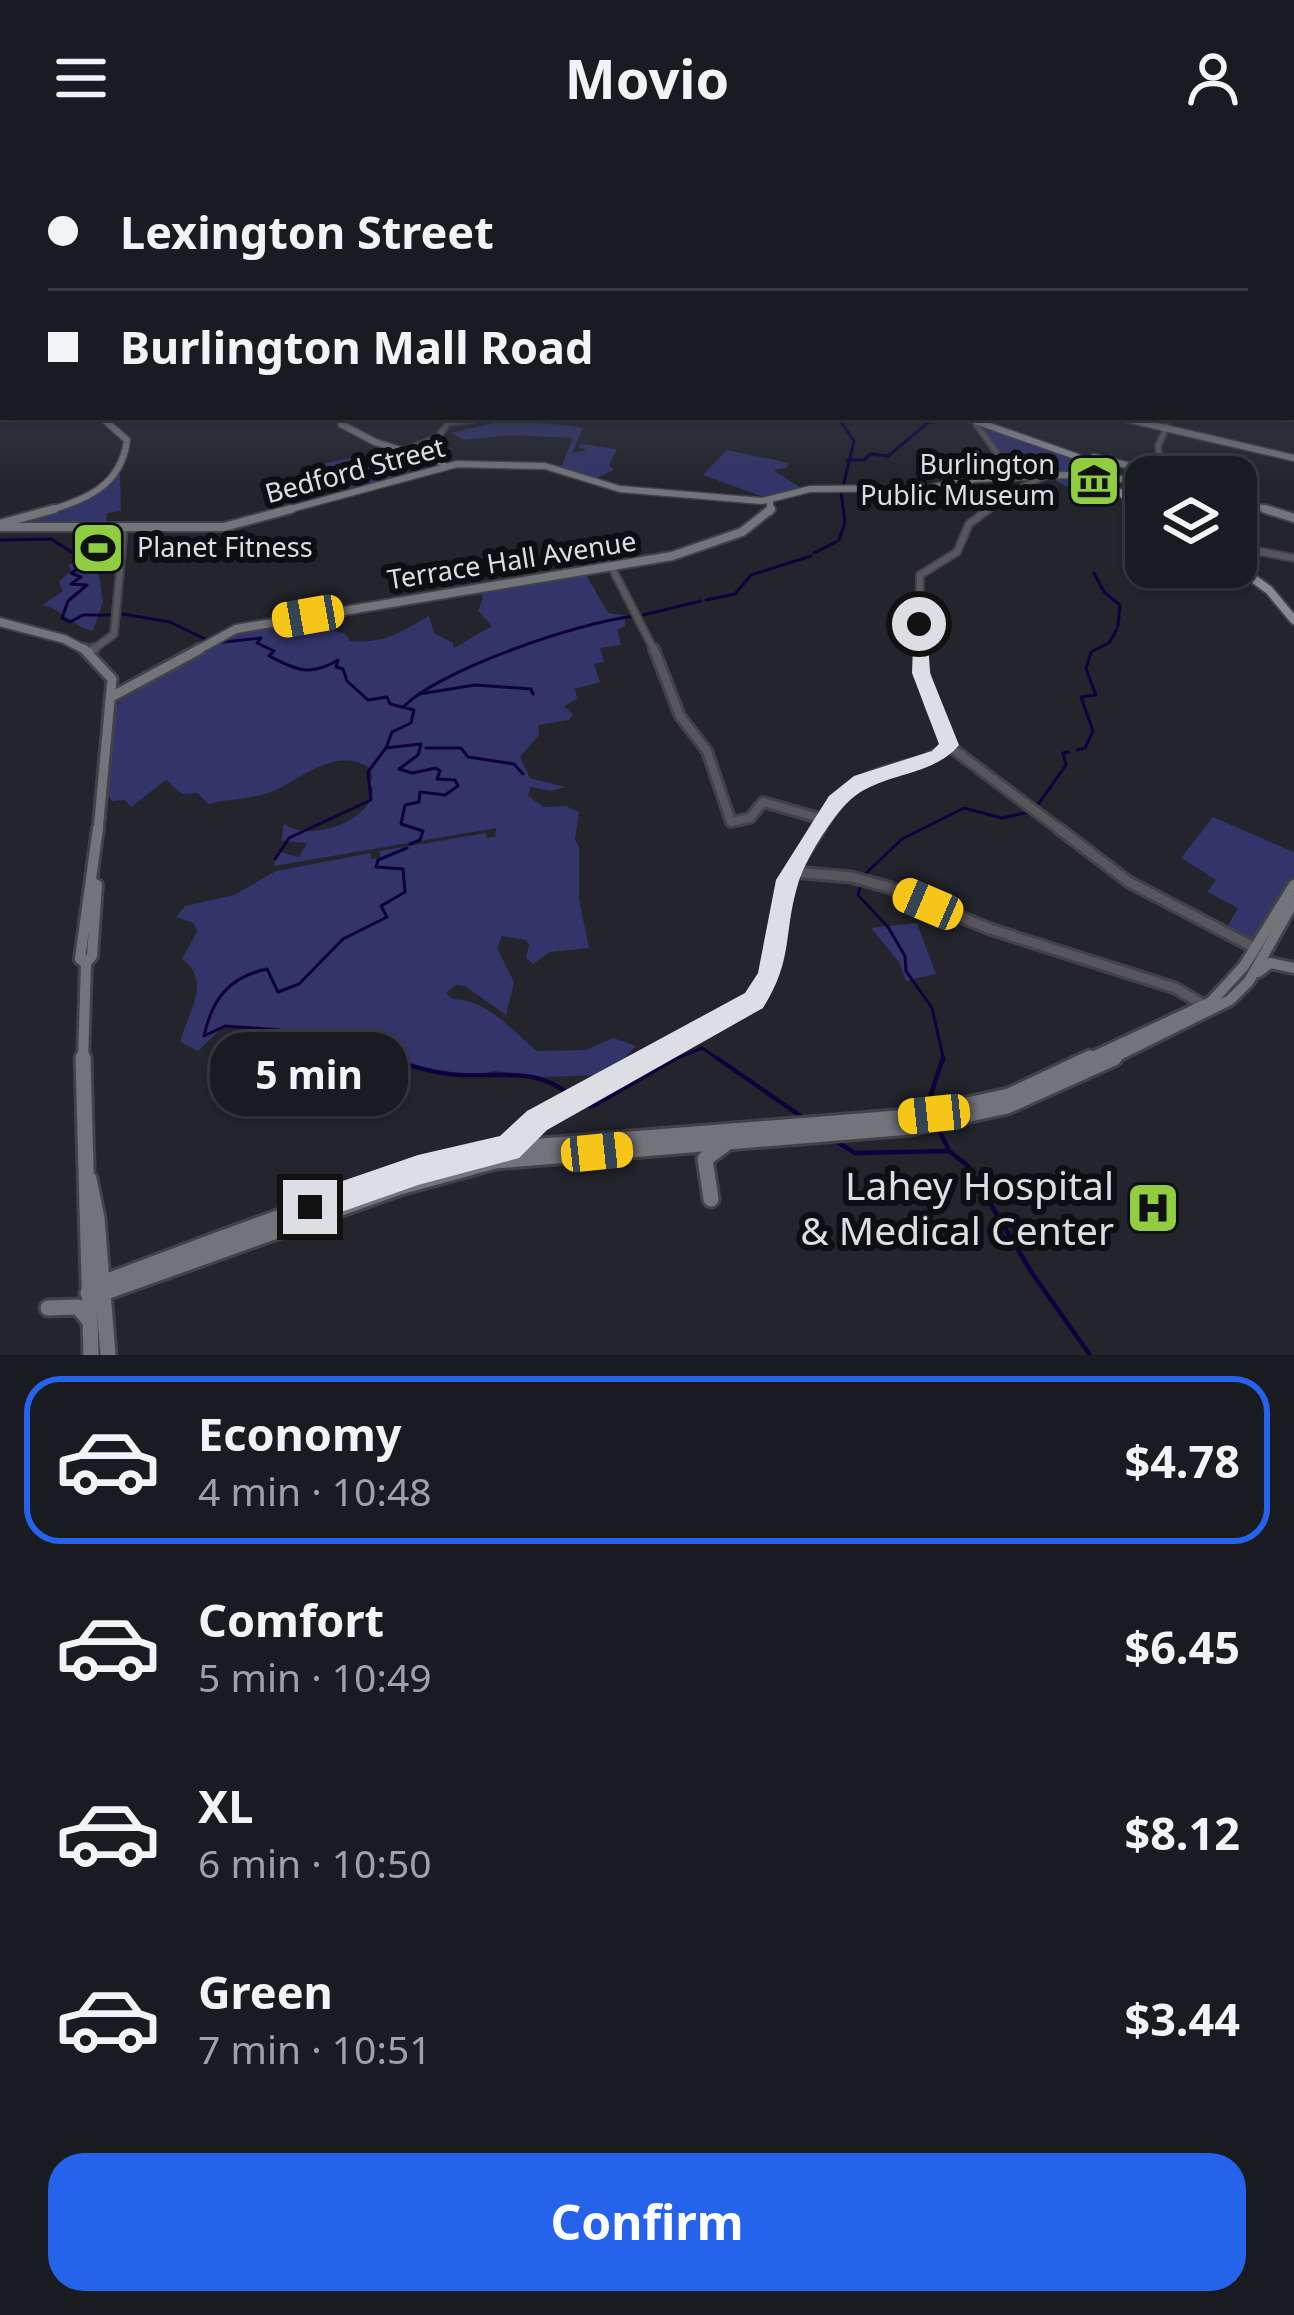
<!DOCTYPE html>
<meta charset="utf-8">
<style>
body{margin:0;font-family:"Noto Sans",sans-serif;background:#27282e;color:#f1f3f6;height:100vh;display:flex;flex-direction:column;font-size:45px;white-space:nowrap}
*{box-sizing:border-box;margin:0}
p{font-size:39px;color:#9fa1a5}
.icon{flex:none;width:66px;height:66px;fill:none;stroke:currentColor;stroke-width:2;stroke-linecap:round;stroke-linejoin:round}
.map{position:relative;height:1199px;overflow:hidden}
.drawer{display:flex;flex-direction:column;background:#1a1b21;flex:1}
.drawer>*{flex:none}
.top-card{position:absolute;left:0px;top:0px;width:1296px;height:264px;box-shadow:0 3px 9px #0004,0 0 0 3px #38393f;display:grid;align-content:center;height:264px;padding:0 48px;background:#1a1b21}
.controls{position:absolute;left:1125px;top:300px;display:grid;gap:24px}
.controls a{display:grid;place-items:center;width:132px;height:132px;border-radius:24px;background:#1a1b21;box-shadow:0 3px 9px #0004,0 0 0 3px #38393f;font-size:60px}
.end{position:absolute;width:54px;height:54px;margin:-27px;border:15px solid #dddee3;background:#111;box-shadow:0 0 0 6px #111}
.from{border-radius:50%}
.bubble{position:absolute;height:84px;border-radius:36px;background:#1a1b21;box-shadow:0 3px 9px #0004,0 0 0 3px #38393f;font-size:39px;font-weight:700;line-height:84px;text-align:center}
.car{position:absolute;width:36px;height:72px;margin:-36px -18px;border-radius:15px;box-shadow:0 0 9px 3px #0007;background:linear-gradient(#f5c518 24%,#345 0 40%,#f5c518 0 76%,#345 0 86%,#f5c518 0)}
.top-card b{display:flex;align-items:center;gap:42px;height:114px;font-size:45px}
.top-card b+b{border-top:3px solid #38393f}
.top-card i{width:30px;height:30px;background:#f1f3f6}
ul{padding:21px 0 0;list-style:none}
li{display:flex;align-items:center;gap:36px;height:168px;margin:0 24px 18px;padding:0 24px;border:6px solid transparent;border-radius:36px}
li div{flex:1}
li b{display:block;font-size:45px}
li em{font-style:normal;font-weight:700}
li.selected{border-color:#2563eb}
li>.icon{width:108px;height:108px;stroke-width:1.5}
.action{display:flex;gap:24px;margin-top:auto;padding:24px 48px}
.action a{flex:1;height:138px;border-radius:36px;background:#2563eb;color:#fff;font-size:48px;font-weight:700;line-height:138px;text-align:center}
header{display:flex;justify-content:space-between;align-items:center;height:156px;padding:0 48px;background:#1a1b21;font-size:54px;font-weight:700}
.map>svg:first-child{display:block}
.green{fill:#333469}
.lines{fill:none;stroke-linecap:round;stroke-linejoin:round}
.stream-far1{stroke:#0e023c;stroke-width:3}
.stream{stroke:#0e023c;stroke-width:4.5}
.tertiary-far4-casing{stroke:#414249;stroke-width:8}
.tertiary-far3-casing{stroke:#414249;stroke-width:10}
.tertiary-far2-casing{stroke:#414249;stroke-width:14}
.tertiary-far1-casing{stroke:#414249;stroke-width:15}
.tertiary-casing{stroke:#414249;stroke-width:18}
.secondary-far4-casing{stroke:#414249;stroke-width:9}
.secondary-far3-casing{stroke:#414249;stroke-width:12}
.secondary-far2-casing{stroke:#414249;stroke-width:15}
.secondary-far1-casing{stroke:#414249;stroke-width:16}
.secondary-casing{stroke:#414249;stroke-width:21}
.primary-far1-casing{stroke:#414249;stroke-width:9}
.primary-casing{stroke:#414249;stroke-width:12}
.tertiary-far4{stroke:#57575b;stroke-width:4.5}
.tertiary-far3{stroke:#57575b;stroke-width:6}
.tertiary-far2{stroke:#57575b;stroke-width:8}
.tertiary-far1{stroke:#57575b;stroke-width:9}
.tertiary{stroke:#57575b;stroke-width:12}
.secondary-far4{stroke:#73747a;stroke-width:6}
.secondary-far3{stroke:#73747a;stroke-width:8}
.secondary-far2{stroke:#73747a;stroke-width:9}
.secondary-far1{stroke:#73747a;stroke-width:10}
.secondary{stroke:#73747a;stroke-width:15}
.primary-far1{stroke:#888991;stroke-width:6}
.primary{stroke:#888991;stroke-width:8}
.route{fill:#dddee3}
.labels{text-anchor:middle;stroke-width:12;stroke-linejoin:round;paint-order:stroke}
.far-poi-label{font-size:27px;fill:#dddee3;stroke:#0d0e11;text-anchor:end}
.far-street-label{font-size:27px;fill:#dddee3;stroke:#0d0e11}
.near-poi-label{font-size:39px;fill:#dddee3;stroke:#0d0e11;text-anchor:end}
</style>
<header><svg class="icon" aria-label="menu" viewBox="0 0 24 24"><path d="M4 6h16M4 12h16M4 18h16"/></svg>Movio<svg class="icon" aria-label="person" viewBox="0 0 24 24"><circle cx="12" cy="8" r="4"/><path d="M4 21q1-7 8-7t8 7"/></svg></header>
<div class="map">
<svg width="1294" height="1199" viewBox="0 0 1294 1199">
<rect width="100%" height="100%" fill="#23242c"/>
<!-- green -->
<g class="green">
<path d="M 514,262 C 538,270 558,266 583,272 L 572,297 L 587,294 L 578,291 L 581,288 L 617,293 L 609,309 L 614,314 L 590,325 L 561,311 L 573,282 L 511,279 L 464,284 L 451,277 Z"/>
<path d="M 975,265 L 1071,299 L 1092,319 L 1073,320 L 1081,330 L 1065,330 L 1050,321 L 1014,320 L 995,305 Z"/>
<path d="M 727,294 L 789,307 L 786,312 L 773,314 L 803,333 L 766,342 L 703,319 Z"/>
<path d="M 376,297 L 415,299 L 394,305 L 395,312 L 414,317 L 342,334 L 315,309 Z"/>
<path d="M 120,317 L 121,355 L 107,357 L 105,371 L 9,372 L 6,366 L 94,337 Z"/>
<path d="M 104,396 L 108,397 L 98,411 L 103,446 L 93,475 C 73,471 62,453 42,449 L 63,435 L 59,426 L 71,414 L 68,409 Z"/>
<path d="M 584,415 L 608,457 L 638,461 L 625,463 L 625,470 L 617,474 L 621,489 L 600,492 L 604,506 L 594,508 L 600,526 L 575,533 L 577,543 L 564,550 L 573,559 L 569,564 L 538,569 L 539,579 L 520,601 L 530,622 L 565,631 L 552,635 L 530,631 L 528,640 L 544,651 L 566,650 L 579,656 L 575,684 L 579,690 L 579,743 L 589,792 L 550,796 L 533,808 L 526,802 L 529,789 L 526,784 L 502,780 L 497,792 L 514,826 L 506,859 L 465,830 L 456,829 L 446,837 L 452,843 C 488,843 512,875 537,895 L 586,894 L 613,882 L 636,890 L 608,919 L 540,921 L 494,915 L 473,922 L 420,911 L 402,912 L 325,885 L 293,898 L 284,880 L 270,874 L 223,871 L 198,895 L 180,886 C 189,854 212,824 182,803 L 197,776 L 194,767 L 176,761 L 185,750 L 234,739 L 276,715 L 371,697 L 371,703 L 380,702 L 380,695 L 486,677 L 487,682 L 495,681 L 496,672 L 274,710 L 277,695 L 299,701 L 307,687 L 281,685 L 284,667 C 306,688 373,666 373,632 L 367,629 L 372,623 L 371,613 C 335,586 297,629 265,638 C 248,643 227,643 208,648 L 198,637 L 182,638 L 166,624 L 131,651 L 125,644 L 112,645 L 108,640 L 116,552 L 121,543 L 188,499 L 240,474 L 314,470 L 344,477 L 350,485 C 385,488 400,476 429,460 L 434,477 L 453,487 L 454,492 L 492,470 L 478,455 L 483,442 L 478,431 Z"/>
<path d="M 1213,661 L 1294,696 L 1294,722 L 1279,739 L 1255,785 L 1225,774 L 1238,752 L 1207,736 L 1216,724 L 1181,702 Z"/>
<path d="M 917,767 L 936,818 L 906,825 L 899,806 L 871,772 Z"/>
</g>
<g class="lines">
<!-- stream-far1 -->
<g class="stream-far1">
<path d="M 841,266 L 854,285 L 843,331"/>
<path d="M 847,304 L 864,304 L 870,298 L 888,300 L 929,266"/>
<path d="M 0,384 L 51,383 L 81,402 L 95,402 L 71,417 L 81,421 L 71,428 L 87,429 L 68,445 L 62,462 L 70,466 L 83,459 L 111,459"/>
<path d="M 839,384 L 845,366 L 841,336"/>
<path d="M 814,397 L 836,386"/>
<path d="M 1094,417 L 1104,436 L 1120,449 L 1118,470"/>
<path d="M 706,444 L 735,438 L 751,419 L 811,400"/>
<path d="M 123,458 L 170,466 L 207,484"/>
<path d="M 643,459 L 701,445"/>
<path d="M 215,487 L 261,482 L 257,487 L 274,495 L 269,500 C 297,514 310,521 338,504 L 336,511 L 343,513 L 347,525 L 368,544 L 387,541 L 390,548 L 414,554 L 411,567 L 392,576 L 386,592 L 421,588 L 418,599 L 399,613 L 412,617 L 436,612 L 440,615 L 437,623 L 455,624 L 458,630 L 445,639 L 420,636 L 419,646 L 405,649 L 401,668 L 423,675 L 420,684 L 410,688"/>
<path d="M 419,538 L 475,529 L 531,533 L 533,538"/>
<path d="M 403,551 C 441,513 580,466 635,460"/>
<path d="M 426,592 L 461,592 L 468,601 L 514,608 L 523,618"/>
<path d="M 1077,594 L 1085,592 L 1093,575 L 1081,541 L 1096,539 L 1086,513 L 1091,496 L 1109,487 L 1117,473"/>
<path d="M 1037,650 L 1066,609 L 1063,597 L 1069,596"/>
<path d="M 275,703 L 289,682 L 371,644 L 368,616 L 385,593"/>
<path d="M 863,720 L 902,683 L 964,652 L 1002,662 L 1029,656"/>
<path d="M 861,728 L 858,739 L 888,771 L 905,800 L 906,815 L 932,852 L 944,905"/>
<path d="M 395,905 L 344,885 L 296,894 L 280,874 L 225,870 L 204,880 C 212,843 229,821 267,813 L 278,836 L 299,828 L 343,783 L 387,761 L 381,750 L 405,736 L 403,713 L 376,711 L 378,704 L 407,692"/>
<path d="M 670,905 L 702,892 L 721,905"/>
</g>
<!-- stream -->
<g class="stream">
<path d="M 385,902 C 408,909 436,918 460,919 C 501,921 536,911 570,939"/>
<path d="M 717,902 L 802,961"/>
<path d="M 582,948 L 593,950 L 676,902"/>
<path d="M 927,950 L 943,902"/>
<path d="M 940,977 L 948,992"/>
<path d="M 834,984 L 855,997 L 949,995 L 968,1010 L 1032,1117 L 1090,1199"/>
</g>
<!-- tertiary-far4 casing -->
<g class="tertiary-far4-casing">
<g id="tertiary-far4">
<path d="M 973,264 L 1015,322"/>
<path d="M 403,295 L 438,281 L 448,267 L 493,261"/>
<path d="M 1161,315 L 1158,290 L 1167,270"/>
<path d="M 985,356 L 1015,334 L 1044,321"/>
</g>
</g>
<!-- tertiary-far3 casing -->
<g class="tertiary-far3-casing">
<g id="tertiary-far3">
<path d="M 1236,391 L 1294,402"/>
<path d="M 611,410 L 655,496"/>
<path d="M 90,496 L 114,478 L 124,371"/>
<path d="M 919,496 L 920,419 L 957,396 L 969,368 L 989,353"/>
</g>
</g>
<!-- tertiary-far2 casing -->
<g class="tertiary-far2-casing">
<g id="tertiary-far2">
<path d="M 654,493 L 680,560 L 707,595 L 731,666 L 750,662 L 763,646 L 826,664"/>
<path d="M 88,497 L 94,493"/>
<path d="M 949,590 L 1062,675"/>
<path d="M 818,675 C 832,653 846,632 871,621 C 897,609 928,609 950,589 L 931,550 L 919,493"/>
</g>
</g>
<!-- tertiary-far1 casing -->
<g class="tertiary-far1-casing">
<g id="tertiary-far1">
<path d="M 1058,672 L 1129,726 L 1255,792"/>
<path d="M 793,716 L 851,721 L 888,731 L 990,773 L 1175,832 L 1204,849"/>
<path d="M 645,905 L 754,844 L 770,819 L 787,724 L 820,672"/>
</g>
</g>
<!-- tertiary casing -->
<g class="tertiary-casing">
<path id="tertiary" d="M 534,967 L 650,902"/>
</g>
<!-- secondary-far4 casing -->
<g class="secondary-far4-casing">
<g id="secondary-far4">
<path d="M 341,261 L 341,268 L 375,286 L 443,307"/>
<path d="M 1118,261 L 1294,302"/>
<path d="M 1094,301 L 1175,321"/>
<path d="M 1236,344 L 1275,356"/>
<path d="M 44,356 C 85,344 121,331 127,284 L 101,261"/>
<path d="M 280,356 L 457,308 L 545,310 L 620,333 L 762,345 L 810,333 L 930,332 L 975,323 L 1068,319 L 1146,325"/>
<path d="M 770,356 L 770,344"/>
</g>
</g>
<!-- secondary-far3 casing -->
<g class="secondary-far3-casing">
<g id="secondary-far3">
<path d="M 1265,353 L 1294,362"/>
<path d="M 0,368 L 54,353"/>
<path d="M 0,371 L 224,371 L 291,353"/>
<path d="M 0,466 L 64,483 L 89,496"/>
<path d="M 194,496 L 236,473 L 672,400 L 742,376 L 771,353"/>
</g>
</g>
<!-- secondary-far2 casing -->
<g class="secondary-far2-casing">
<g id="secondary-far2">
<path d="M 84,493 L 112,523 L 98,675"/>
<path d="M 111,541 L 200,493"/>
</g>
</g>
<!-- secondary-far1 casing -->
<g class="secondary-far1-casing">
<g id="secondary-far1">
<path d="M 86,807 L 92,800 L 97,729 L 93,727"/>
<path d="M 1258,816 L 1270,807 L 1294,812"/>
<path d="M 83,905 L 86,807 L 80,803 L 98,672"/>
<path d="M 1084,905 L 1211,846 L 1244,810 L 1294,729"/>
<path d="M 1107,905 L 1230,844 L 1249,825 L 1294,745"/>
</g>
</g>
<!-- secondary casing -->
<g class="secondary-casing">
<g id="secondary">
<path d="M 83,902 L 91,1199"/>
<path d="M 506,993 L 533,968"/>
<path d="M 89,1023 L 97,1062 L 108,1199"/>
<path d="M 711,1043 L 705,1003 L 724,989"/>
<path d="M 88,1137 L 102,1127 C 243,1075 380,1018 529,991 L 910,961 L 1009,940 L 1090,902"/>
<path d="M 91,1137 L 103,1137 L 400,1031 L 495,1005 L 910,971 L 1007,950 L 1114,902"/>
<path d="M 48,1152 L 78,1151 L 88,1163"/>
</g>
</g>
<!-- primary-far1 casing -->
<g class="primary-far1-casing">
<path id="primary-far1" d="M 964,261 L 1078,301 L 1143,356"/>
</g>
<!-- primary casing -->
<g class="primary-casing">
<g id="primary">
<path d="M 1139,353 L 1146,358"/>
<path d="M 1236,410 L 1269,434 L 1294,464"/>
</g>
</g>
<!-- tertiary-far4 -->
<use href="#tertiary-far4" class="tertiary-far4"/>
<!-- tertiary-far3 -->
<use href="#tertiary-far3" class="tertiary-far3"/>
<!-- tertiary-far2 -->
<use href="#tertiary-far2" class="tertiary-far2"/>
<!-- tertiary-far1 -->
<use href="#tertiary-far1" class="tertiary-far1"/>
<!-- tertiary -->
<use href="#tertiary" class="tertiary"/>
<!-- secondary-far4 -->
<use href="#secondary-far4" class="secondary-far4"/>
<!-- secondary-far3 -->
<use href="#secondary-far3" class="secondary-far3"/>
<!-- secondary-far2 -->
<use href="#secondary-far2" class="secondary-far2"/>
<!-- secondary-far1 -->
<use href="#secondary-far1" class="secondary-far1"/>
<!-- secondary -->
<use href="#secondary" class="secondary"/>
<!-- primary-far1 -->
<use href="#primary-far1" class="primary-far1"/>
<!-- primary -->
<use href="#primary" class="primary"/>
</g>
<!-- sky -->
<linearGradient id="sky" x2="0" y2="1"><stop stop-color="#131418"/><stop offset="0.49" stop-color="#3f4556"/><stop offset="1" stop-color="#3f4556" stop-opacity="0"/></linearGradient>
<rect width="1294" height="329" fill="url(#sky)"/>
<!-- route -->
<path class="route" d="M 914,464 L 927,468 L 930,517 L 959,589 C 931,623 877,615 846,648 C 829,666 805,704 798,728 C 783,777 794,803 763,852 L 547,974 L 519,1002 L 418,1029 L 310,1067 L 299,1062 L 294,1051 L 299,1040 L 418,999 L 500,980 L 527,955 L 745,837 L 758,817 L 776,724 L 829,640 L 854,620 L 932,595 L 939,588 L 912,517 Z"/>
<!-- icons -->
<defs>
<g id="museum-square" transform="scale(2.7)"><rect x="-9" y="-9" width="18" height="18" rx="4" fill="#90cd41" stroke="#0d0e11"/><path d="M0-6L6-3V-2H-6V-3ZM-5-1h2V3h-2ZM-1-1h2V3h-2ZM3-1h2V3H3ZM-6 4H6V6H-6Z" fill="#111"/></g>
<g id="stadium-square" transform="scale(2.7)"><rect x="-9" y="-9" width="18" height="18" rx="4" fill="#90cd41" stroke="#0d0e11"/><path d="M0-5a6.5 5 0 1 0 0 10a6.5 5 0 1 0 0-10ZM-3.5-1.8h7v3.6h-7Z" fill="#111"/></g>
<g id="hospital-square" transform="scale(2.7)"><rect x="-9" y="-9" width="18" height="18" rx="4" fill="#90cd41" stroke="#0d0e11"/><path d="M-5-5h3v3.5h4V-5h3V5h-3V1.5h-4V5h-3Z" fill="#111"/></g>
</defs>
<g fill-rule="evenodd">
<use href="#museum-square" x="1094" y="325"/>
<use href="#stadium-square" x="98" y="392"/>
<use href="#hospital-square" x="1153" y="1052"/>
</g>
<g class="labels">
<!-- far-poi labels -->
<g class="far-poi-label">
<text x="1055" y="318">Burlington<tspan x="1055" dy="31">Public Museum</tspan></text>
<text x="137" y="401" text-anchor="start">Planet Fitness</text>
</g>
<!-- far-street labels -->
<g class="far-street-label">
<text transform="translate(355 315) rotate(-15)" y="9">Bedford Street</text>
<text transform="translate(512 405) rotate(-9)" y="9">Terrace Hall Avenue</text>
</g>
<!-- near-poi labels -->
<g class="near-poi-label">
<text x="1114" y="1044">Lahey Hospital<tspan x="1114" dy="45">&amp; Medical Center</tspan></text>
</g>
</g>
</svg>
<div class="controls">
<a><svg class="icon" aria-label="layers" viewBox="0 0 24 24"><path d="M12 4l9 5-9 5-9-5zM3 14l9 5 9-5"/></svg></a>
</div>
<i class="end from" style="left:919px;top:468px"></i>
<i class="end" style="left:310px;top:1051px"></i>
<div class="bubble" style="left:210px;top:876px;width:198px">5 min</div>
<i class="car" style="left:308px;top:460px;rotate:260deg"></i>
<i class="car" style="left:928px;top:748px;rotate:293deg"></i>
<i class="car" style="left:934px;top:958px;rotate:264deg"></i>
<i class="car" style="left:597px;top:996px;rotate:84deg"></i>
<div class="top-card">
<b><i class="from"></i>Lexington Street</b>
<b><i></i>Burlington Mall Road</b>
</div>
</div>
<section class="drawer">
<ul>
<li class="selected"><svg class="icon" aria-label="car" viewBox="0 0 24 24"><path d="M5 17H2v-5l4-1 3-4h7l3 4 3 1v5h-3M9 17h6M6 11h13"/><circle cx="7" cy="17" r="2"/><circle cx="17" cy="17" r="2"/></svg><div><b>Economy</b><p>4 min · 10:48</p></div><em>$4.78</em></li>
<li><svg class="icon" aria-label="car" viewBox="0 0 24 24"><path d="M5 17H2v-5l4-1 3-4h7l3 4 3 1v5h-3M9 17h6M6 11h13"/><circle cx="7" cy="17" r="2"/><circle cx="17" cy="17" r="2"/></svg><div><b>Comfort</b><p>5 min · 10:49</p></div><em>$6.45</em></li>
<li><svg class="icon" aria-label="car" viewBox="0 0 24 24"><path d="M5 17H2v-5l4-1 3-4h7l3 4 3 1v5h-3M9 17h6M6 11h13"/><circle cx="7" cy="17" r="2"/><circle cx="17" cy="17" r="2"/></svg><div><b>XL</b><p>6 min · 10:50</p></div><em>$8.12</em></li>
<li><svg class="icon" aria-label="car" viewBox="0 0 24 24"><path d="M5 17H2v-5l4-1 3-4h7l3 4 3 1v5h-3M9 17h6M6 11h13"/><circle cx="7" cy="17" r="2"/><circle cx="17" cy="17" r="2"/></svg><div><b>Green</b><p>7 min · 10:51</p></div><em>$3.44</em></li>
</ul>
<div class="action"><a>Confirm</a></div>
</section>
